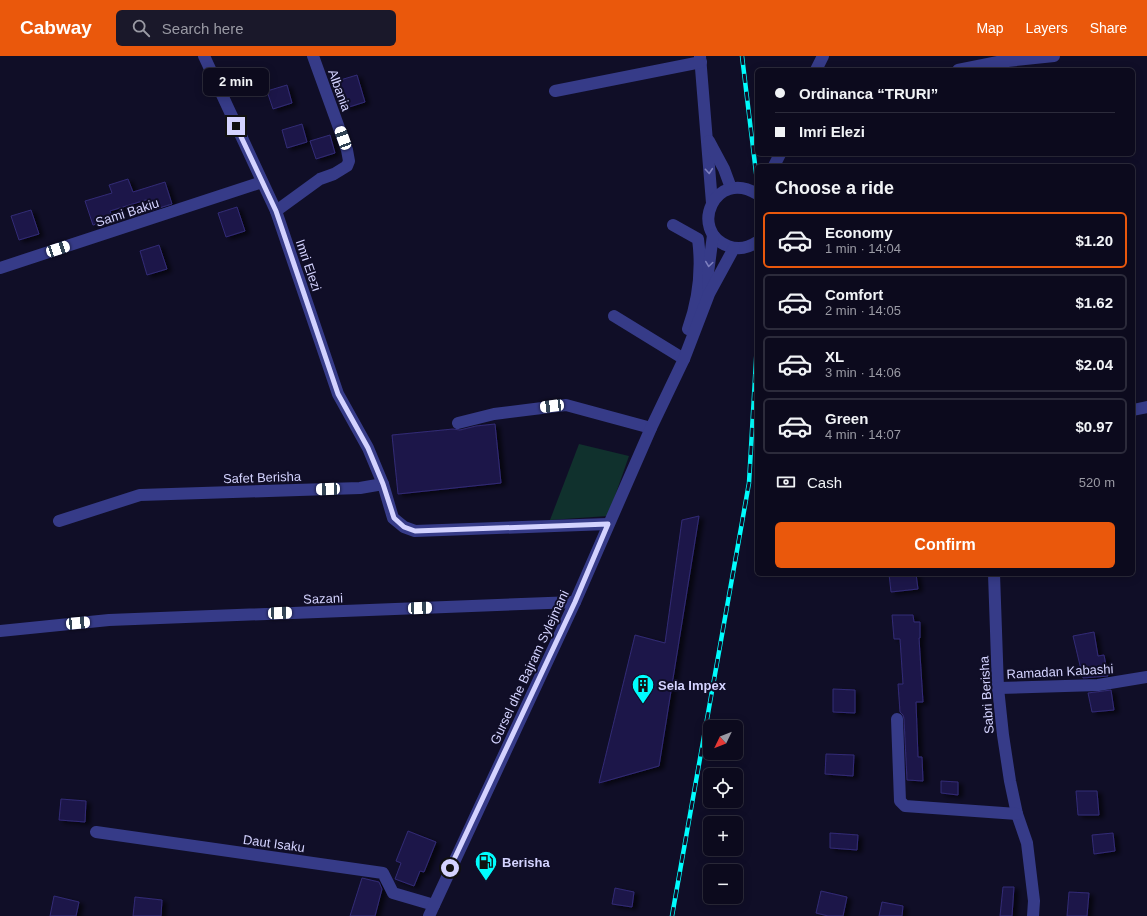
<!DOCTYPE html>
<meta charset="utf-8">
<style>
body{margin:0;font-family:Arial,sans-serif;background:#1a182a;color:#f1f3f6;height:100vh;display:flex;flex-direction:column;font-size:15px;white-space:nowrap}
*{box-sizing:border-box;margin:0}
p{font-size:13px;color:#9a9aa4}
.icon{flex:none;width:22px;height:22px;fill:none;stroke:currentColor;stroke-width:2;stroke-linecap:round;stroke-linejoin:round}
.map{position:relative;flex:1;overflow:hidden}
.sheet{position:absolute;left:755px;top:108px;width:380px;height:412px;display:flex;flex-direction:column;background:#0c0a1d;border-radius:6px;box-shadow:0 2px 10px #0003,0 0 0 1px #2c2b3b}
.sheet>*{flex:none}
.banner{position:absolute;left:755px;top:12px;width:380px;height:88px;border-radius:6px;box-shadow:0 2px 10px #0003,0 0 0 1px #2c2b3b;display:grid;align-content:center;height:88px;padding:0 20px;background:#0c0a1d}
.needle{width:26px;rotate:227deg}
.fabs{position:absolute;left:703px;top:664px;display:grid;gap:8px}
.fabs a{display:grid;place-items:center;width:40px;height:40px;border-radius:6px;background:#0c0a1d;box-shadow:0 2px 10px #0003,0 0 0 1px #2c2b3b;font-size:20px}
.end{position:absolute;width:18px;height:18px;margin:-9px;border:5px solid #d4d3ff;background:#111;box-shadow:0 0 0 2px #111}
.from{border-radius:50%}
.bubble{position:absolute;height:28px;border-radius:6px;background:#0c0a1d;box-shadow:0 2px 10px #0003,0 0 0 1px #2c2b3b;font-size:13px;font-weight:600;line-height:28px;text-align:center}
.car{position:absolute;width:12px;height:24px;margin:-12px -6px;border-radius:5px;box-shadow:0 0 3px 1px #0007;background:linear-gradient(#fff 24%,#345 0 40%,#fff 0 76%,#345 0 86%,#fff 0)}
.banner b{display:flex;align-items:center;gap:14px;height:38px;font-size:15px}
.banner b+b{border-top:1px solid #2c2b3b}
.banner i{width:10px;height:10px;background:#f1f3f6}
ul{padding:0;list-style:none}
li{display:flex;align-items:center;gap:12px;height:56px;margin:0 8px 6px;padding:0 12px;border:2px solid #2c2b3b;border-radius:6px}
li div{flex:1}
li b{display:block;font-size:15px}
li em{font-style:normal;font-weight:600}
li.on{border-color:#ea580c}
li>.icon{width:36px;height:36px;stroke-width:1.5}
h2{padding:0 20px;font-size:18px;line-height:48px}
.pay{display:flex;align-items:center;gap:10px;height:44px;padding:0 20px;font-size:15px}
.pay p{margin-inline-start:auto}
.cta{display:flex;gap:8px;margin-top:auto;padding:8px 20px}
.cta a{flex:1;height:46px;border-radius:6px;background:#ea580c;color:#fff;font-size:16px;font-weight:600;line-height:46px;text-align:center}
header{display:flex;align-items:center;gap:24px;box-sizing:border-box;height:56px;padding:0 20px;background:#ea580c;color:#fff}
header strong{font-size:19px}
nav{display:flex;gap:22px;margin-inline-start:auto;font-size:14px}
.search{width:280px;height:36px;background:#1a182a;display:flex;align-items:center;gap:10px;box-sizing:border-box;padding:0 14px;border-radius:6px;color:#9a9aa4;font-size:15px}
.map>svg:first-child{display:block}
.green{fill:#10312d}
.building{fill:#1e1948;stroke:#322a76;filter:url(#shadow)}
.lines{fill:none;stroke-linecap:round;stroke-linejoin:round}
.minor{stroke:#363b88;stroke-width:12}
.rail-casing{stroke:#00fdfe;stroke-width:4.5}
.rail{stroke:#100e27;stroke-width:3;stroke-dasharray:9;stroke-linecap:butt}
.oneway{stroke:#7d7fbe}
.route{stroke:#d4d3ff;stroke-width:5}
.labels{text-anchor:middle;stroke-width:4;stroke-linejoin:round;paint-order:stroke}
.street-label{font-size:13px;fill:#d4d3ff;stroke:#100e27}
.poi-label{font-size:13px;font-weight:bold;fill:#d4d3ff;stroke:#100e27;text-anchor:start}
</style>
<header>
<strong>Cabway</strong>
<div class="search"><svg class="icon" aria-label="search" viewBox="0 0 24 24"><circle cx="10" cy="10" r="6"/><path d="M15 15l6 6"/></svg>Search here</div>
<nav><a>Map</a><a>Layers</a><a>Share</a></nav>
</header>
<div class="map">
<svg width="1147" height="860" viewBox="0 0 1147 860">
<defs>
<filter id="shadow"><feDropShadow dx="4.5" dy="2.5" stdDeviation="2" flood-color="#0009"/></filter>
</defs>
<rect width="100%" height="100%" fill="#100e27"/>
<!-- green -->
<path class="green" d="M 579,388 L 629,400 L 608,460 L 550,464 Z"/>
<!-- building -->
<g class="building">
<path d="M 357,19 L 365,46 L 346,52 L 337,25 Z"/>
<path d="M 287,29 L 292,47 L 273,53 L 267,35 Z"/>
<path d="M 302,68 L 307,86 L 287,92 L 282,74 Z"/>
<path d="M 330,79 L 335,97 L 316,103 L 310,85 Z"/>
<path d="M 128,123 L 133,136 L 165,126 L 172,148 L 153,154 L 149,143 L 110,155 L 113,163 L 93,169 L 85,145 L 112,137 L 109,129 Z"/>
<path d="M 237,151 L 245,175 L 226,181 L 218,157 Z"/>
<path d="M 31,154 L 39,178 L 19,184 L 11,160 Z"/>
<path d="M 159,189 L 167,213 L 147,219 L 140,195 Z"/>
<path d="M 495,368 L 501,427 L 398,438 L 392,379 L 453,373 L 460,374 L 476,370 Z"/>
<path d="M 699,460 L 659,710 L 599,727 L 635,579 L 665,587 L 682,464 Z"/>
<path d="M 889,518 L 916,518 L 918,533 L 891,536 Z"/>
<path d="M 892,559 L 913,559 L 914,566 L 920,566 L 920,582 L 919,582 L 923,646 L 916,646 L 918,701 L 922,701 L 923,725 L 907,724 L 904,663 L 903,659 L 900,656 L 898,628 L 903,628 L 900,583 L 894,583 Z"/>
<path d="M 1094,576 L 1098,600 L 1104,599 L 1108,620 L 1083,622 L 1073,580 Z"/>
<path d="M 833,633 L 855,634 L 855,657 L 833,656 Z"/>
<path d="M 1111,634 L 1114,654 L 1092,656 L 1088,637 Z"/>
<path d="M 826,698 L 854,699 L 853,720 L 825,718 Z"/>
<path d="M 941,725 L 958,726 L 958,739 L 941,737 Z"/>
<path d="M 1076,735 L 1097,735 L 1099,759 L 1078,759 Z"/>
<path d="M 61,743 L 86,745 L 85,766 L 59,764 Z"/>
<path d="M 408,775 L 436,786 L 424,816 L 420,815 L 414,830 L 395,823 L 401,807 L 396,805 Z"/>
<path d="M 830,777 L 858,779 L 857,794 L 830,792 Z"/>
<path d="M 1113,777 L 1115,795 L 1094,798 L 1092,779 Z"/>
<path d="M 362,822 L 379,826 L 382,833 L 375,860 L 350,860 Z"/>
<path d="M 1003,831 L 1014,831 L 1012,860 L 1000,860 Z"/>
<path d="M 615,832 L 634,836 L 632,851 L 612,848 Z"/>
<path d="M 821,835 L 847,841 L 843,860 L 828,860 L 816,857 Z"/>
<path d="M 1069,836 L 1089,837 L 1087,860 L 1067,860 Z"/>
<path d="M 54,840 L 79,846 L 76,860 L 50,860 Z"/>
<path d="M 135,841 L 162,844 L 161,860 L 133,860 Z"/>
<path d="M 882,846 L 903,850 L 902,860 L 879,860 Z"/>
</g>
<g class="lines">
<!-- minor -->
<g class="minor">
<path d="M 204,0 L 276,155 L 338,338 L 368,392 L 383,428"/>
<path d="M 700,0 L 712,147"/>
<path d="M 816,14 L 823,0"/>
<path d="M 958,14 L 998,6 L 1054,0"/>
<path d="M 555,35 L 701,6"/>
<path d="M 709,85 L 724,113 L 731,132"/>
<path d="M 774,110 L 780,98"/>
<path d="M 757,138 C 715,112 688,175 728,190 C 738,194 748,192 757,186"/>
<path d="M 276,155 L 320,123 L 334,118 L 347,110 L 349,105 L 347,94 L 313,0"/>
<path d="M 673,169 L 698,183 C 702,213 698,245 688,273"/>
<path d="M 0,212 L 262,126"/>
<path d="M 709,237 L 708,217 L 713,179"/>
<path d="M 614,260 L 684,303"/>
<path d="M 1133,354 L 1147,351"/>
<path d="M 458,367 L 494,358 L 566,349 L 651,372"/>
<path d="M 59,465 L 140,439 L 360,432 L 383,428 L 393,462 L 404,471 L 415,475 L 608,468"/>
<path d="M 994,518 L 998,632 L 1003,679 L 1010,725 L 1017,758 L 1027,787 L 1034,845 L 1033,860"/>
<path d="M 0,575 L 109,564 L 575,546"/>
<path d="M 998,632 L 1098,629 L 1147,621"/>
<path d="M 897,663 L 900,745 L 905,750 L 1017,758"/>
<path d="M 96,776 L 383,817 L 393,837 L 434,849"/>
<path d="M 429,860 L 575,546 L 651,372 L 684,303 L 709,238 L 734,192"/>
</g>
<!-- rail casing -->
<g class="rail-casing">
<g id="rail">
<path d="M 742,0 L 757,125"/>
<path d="M 672,860 L 749,427 L 757,287"/>
</g>
</g>
<!-- rail -->
<use href="#rail" class="rail"/>
</g>
<!-- one-way arrows -->
<defs><path id="oneway-chevron" d="M-2-3.5L2.5 0L-2 3.5" fill="none" stroke-width="1.6" stroke-linecap="round" stroke-linejoin="round"/></defs>
<g class="oneway">
<use href="#oneway-chevron" transform="translate(709 115) rotate(85)"/>
<use href="#oneway-chevron" transform="translate(709 208) rotate(98)"/>
</g>
<g class="lines">
<!-- route -->
<path class="route" d="M 236,70 L 276,155 L 338,338 L 368,392 L 383,428 L 394,462 L 404,471 L 415,475 L 608,468 L 575,546 L 450,812"/>
</g>
<!-- icons -->
<defs>
<g id="building-pin" transform="scale(1.15)"><path d="M0 17L-7.5 6A9.5 9.5 0 1 1 7.5 6Z" fill="#00fdfe" stroke="#100e27"/><path d="M-4-6H4V6H1V3H-1V6H-4ZM-2.5-4.3h1.7v1.8h-1.7ZM.8-4.3h1.7v1.8H.8ZM-2.5-1h1.7V.8h-1.7ZM.8-1h1.7V.8H.8Z" fill="#111"/></g>
<g id="fuel-pin" transform="scale(1.15)"><path d="M0 17L-7.5 6A9.5 9.5 0 1 1 7.5 6Z" fill="#00fdfe" stroke="#100e27"/><path d="M-5.5-6h7V0h2V4h1.3V-2.5L3-4.5l.8-.8L6-3V5H2.5V1h-1V6h-7ZM-4.2-4.7v3.2H.2V-4.7Z" fill="#111"/></g>
</defs>
<g fill-rule="evenodd">
<use href="#building-pin" x="643" y="629"/>
<use href="#fuel-pin" x="486" y="806"/>
</g>
<g class="labels">
<!-- street labels -->
<g class="street-label">
<text transform="translate(340 34) rotate(70)" y="5">Albania</text>
<text transform="translate(127 156) rotate(-18)" y="5">Sami Bakiu</text>
<text transform="translate(309 209) rotate(71)" y="5">Imri Elezi</text>
<text transform="translate(262 421) rotate(-2)" y="5">Safet Berisha</text>
<text transform="translate(323 542) rotate(-2)" y="5">Sazani</text>
<text transform="translate(529 611) rotate(-65)" y="5">Gursel dhe Bajram Sylejmani</text>
<text transform="translate(1060 615) rotate(-3)" y="5">Ramadan Kabashi</text>
<text transform="translate(986 639) rotate(-94)" y="5">Sabri Berisha</text>
<text transform="translate(274 787) rotate(8)" y="5">Daut Isaku</text>
</g>
<!-- poi labels -->
<g class="poi-label">
<text x="658" y="634">Sela Impex</text>
<text x="502" y="811">Berisha</text>
</g>
</g>
</svg>
<div class="fabs">
<a><svg class="needle" viewBox="-14 -14 28 28"><path d="M0-13l5 13h-10z" fill="#e53935"/><path d="M0 13l5-13h-10z" fill="#9a9aa4"/></svg></a>
<a><svg class="icon" aria-label="locate" viewBox="0 0 24 24"><circle cx="12" cy="12" r="6"/><path d="M12 2v4M12 18v4M2 12h4M18 12h4"/></svg></a>
<a>+</a>
<a>−</a>
</div>
<i class="end from" style="left:450px;top:812px"></i>
<i class="end" style="left:236px;top:70px"></i>
<div class="bubble" style="left:203px;top:12px;width:66px">2 min</div>
<i class="car" style="left:343px;top:82px;rotate:340deg"></i>
<i class="car" style="left:58px;top:193px;rotate:72deg"></i>
<i class="car" style="left:552px;top:350px;rotate:263deg"></i>
<i class="car" style="left:328px;top:433px;rotate:268deg"></i>
<i class="car" style="left:420px;top:552px;rotate:88deg"></i>
<i class="car" style="left:280px;top:557px;rotate:88deg"></i>
<i class="car" style="left:78px;top:567px;rotate:85deg"></i>
<div class="banner">
<b><i class="from"></i>Ordinanca “TRURI”</b>
<b><i></i>Imri Elezi</b>
</div>
<section class="sheet">
<h2>Choose a ride</h2>
<ul>
<li class="on"><svg class="icon" aria-label="car" viewBox="0 0 24 24"><path d="M5 17H2v-5l4-1 3-4h7l3 4 3 1v5h-3M9 17h6M6 11h13"/><circle cx="7" cy="17" r="2"/><circle cx="17" cy="17" r="2"/></svg><div><b>Economy</b><p>1 min · 14:04</p></div><em>$1.20</em></li>
<li><svg class="icon" aria-label="car" viewBox="0 0 24 24"><path d="M5 17H2v-5l4-1 3-4h7l3 4 3 1v5h-3M9 17h6M6 11h13"/><circle cx="7" cy="17" r="2"/><circle cx="17" cy="17" r="2"/></svg><div><b>Comfort</b><p>2 min · 14:05</p></div><em>$1.62</em></li>
<li><svg class="icon" aria-label="car" viewBox="0 0 24 24"><path d="M5 17H2v-5l4-1 3-4h7l3 4 3 1v5h-3M9 17h6M6 11h13"/><circle cx="7" cy="17" r="2"/><circle cx="17" cy="17" r="2"/></svg><div><b>XL</b><p>3 min · 14:06</p></div><em>$2.04</em></li>
<li><svg class="icon" aria-label="car" viewBox="0 0 24 24"><path d="M5 17H2v-5l4-1 3-4h7l3 4 3 1v5h-3M9 17h6M6 11h13"/><circle cx="7" cy="17" r="2"/><circle cx="17" cy="17" r="2"/></svg><div><b>Green</b><p>4 min · 14:07</p></div><em>$0.97</em></li>
</ul>
<div class="pay"><svg class="icon" aria-label="cash" viewBox="0 0 24 24"><path d="M3 7h18v10H3z"/><circle cx="12" cy="12" r="2"/></svg>Cash<p>520 m</p></div>
<div class="cta"><a>Confirm</a></div>
</section>
</div>
